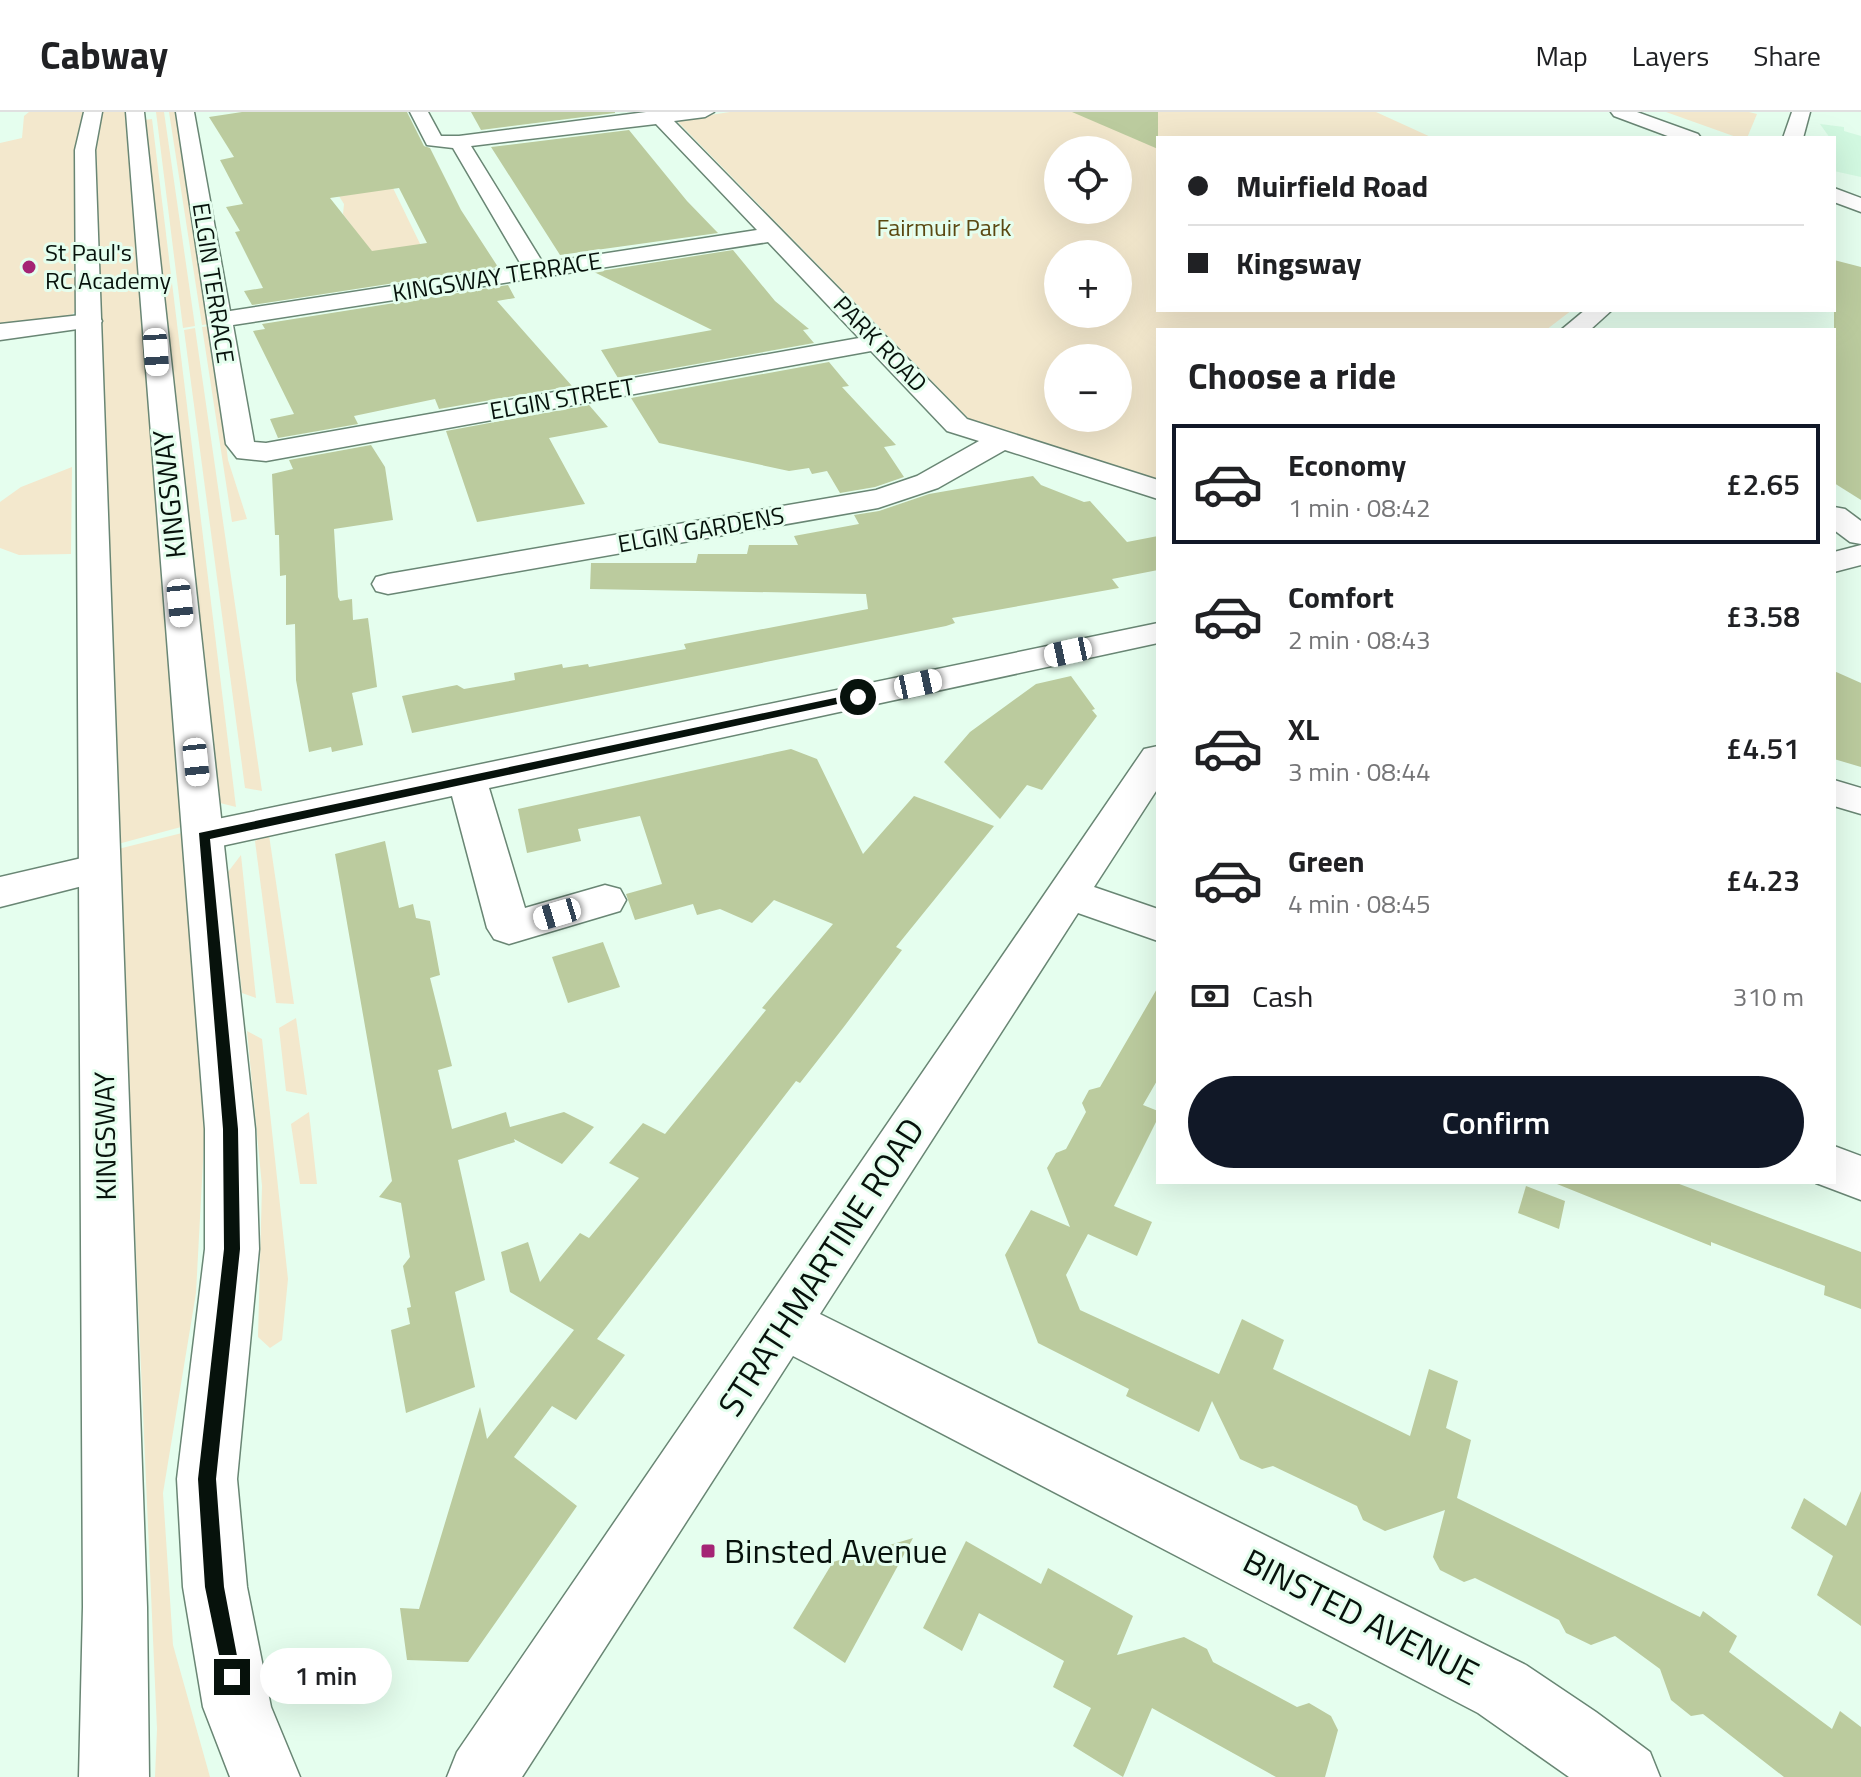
<!DOCTYPE html>
<meta charset="utf-8">
<style>
body{margin:0;font-family:"Titillium Web",sans-serif;background:#f6f6f6;color:#202124;height:100vh;display:flex;flex-direction:column;font-size:30px;white-space:nowrap}
*{box-sizing:border-box;margin:0}
p{font-size:26px;color:#757577}
.icon{flex:none;width:44px;height:44px;fill:none;stroke:currentColor;stroke-width:2;stroke-linecap:round;stroke-linejoin:round}
.map{position:relative;flex:1;overflow:hidden}
.side{position:absolute;left:1156px;top:216px;width:680px;height:856px;display:flex;flex-direction:column;background:#fff;border-radius:0px;box-shadow:0 8px 32px #0002}
.side>*{flex:none}
.hud{position:absolute;left:1156px;top:24px;width:680px;height:176px;border-radius:0px;box-shadow:0 8px 32px #0002;display:grid;align-content:center;height:176px;padding:0 32px;background:#fff}
.buttons{position:absolute;left:1044px;top:24px;display:grid;gap:16px}
.buttons a{display:grid;place-items:center;width:88px;height:88px;border-radius:50%;background:#fff;box-shadow:0 8px 32px #0002;font-size:40px}
.end{position:absolute;width:36px;height:36px;margin:-18px;border:10px solid #07120c;background:#fff;box-shadow:0 0 0 4px #fff}
.from{border-radius:50%}
.bubble{position:absolute;height:56px;border-radius:28px;background:#fff;box-shadow:0 8px 32px #0002;font-size:26px;font-weight:600;line-height:56px;text-align:center}
.car{position:absolute;width:24px;height:48px;margin:-24px -12px;border-radius:10px;box-shadow:0 0 6px 2px #0007;background:linear-gradient(#fff 24%,#345 0 40%,#fff 0 76%,#345 0 86%,#fff 0)}
.hud b{display:flex;align-items:center;gap:28px;height:76px;font-size:30px}
.hud b+b{border-top:2px solid #e0e0e0}
.hud i{width:20px;height:20px;background:#202124}
ul{padding:0;list-style:none}
li{display:flex;align-items:center;gap:24px;height:120px;margin:0 16px 12px;padding:0 16px;border:4px solid transparent;border-radius:0px}
li div{flex:1}
li b{display:block;font-size:30px}
li em{font-style:normal;font-weight:600}
li.on{border-color:#111827}
li>.icon{width:72px;height:72px;stroke-width:1.5}
h2{padding:0 32px;font-size:36px;line-height:96px}
.pay{display:flex;align-items:center;gap:20px;height:88px;padding:0 32px;font-size:30px}
.pay p{margin-inline-start:auto}
.button{display:flex;gap:16px;margin-top:auto;padding:16px 32px}
.button a{flex:1;height:92px;border-radius:48px;background:#111827;color:#fff;font-size:32px;font-weight:600;line-height:92px;text-align:center}
header{display:flex;align-items:center;gap:48px;box-sizing:border-box;height:112px;padding:0 40px;background:#fff;border-bottom:2px solid #e0e0e0}
header strong{font-size:38px}
nav{display:flex;gap:44px;margin-inline-start:auto;font-size:28px}
.map>svg:first-child{display:block}
.built{fill:#d2f9e1}
.green{fill:#f3e8cd;fill-rule:evenodd}
.building{fill:#bbcb9e;fill-rule:evenodd}
.lines{fill:none;stroke-linecap:round;stroke-linejoin:round}
.minor-casing{stroke:#698674;stroke-width:3}
.major-casing{stroke:#698674;stroke-width:3}
.highway-casing{stroke:#698674;stroke-width:3}
.minor{fill:#fff;fill-rule:evenodd}
.major{fill:#fff;fill-rule:evenodd}
.highway{fill:#fff;fill-rule:evenodd}
.route{fill:#07120c}
.poi-dot{fill:#a42475;stroke:#e5feee;stroke-width:3}
.labels{text-anchor:middle;stroke-width:6;stroke-linejoin:round;paint-order:stroke}
.far-park-label{font-size:24px;fill:#5b4811;stroke:#e5feee}
.far-poi-label{font-size:24px;fill:#07120c;stroke:#e5feee;text-anchor:start}
.far-street-label{font-size:24px;fill:#07120c;stroke:#e5feee}
.street-label{font-size:28px;fill:#07120c;stroke:#e5feee}
.near-street-label{font-size:34px;fill:#07120c;stroke:#e5feee}
.near-poi-label{font-size:34px;fill:#07120c;stroke:#e5feee;text-anchor:start}
</style>
<header>
<strong>Cabway</strong>
<nav><a>Map</a><a>Layers</a><a>Share</a></nav>
</header>
<div class="map">
<svg width="1861" height="1665" viewBox="0 0 1861 1665">
<rect width="100%" height="100%" fill="#e5feee"/>
<!-- built -->
<path class="built" d="M 1820,12 L 1844,15 L 1844,19 L 1861,24 L 1861,65 L 1834,59 L 1834,26 L 1830,26 Z"/>
<!-- green -->
<g class="green">
<path d="M 29,0 L 83,0 L 77,40 L 76,199 L 68,206 L 0,218 L 0,31 L 22,26 L 24,4 Z"/>
<path d="M 103,0 L 125,0 L 181,715 L 118,732 L 96,36 Z"/>
<path d="M 156,0 L 164,0 L 195,214 L 183,216 Z"/>
<path d="M 169,0 L 178,0 L 210,212 L 202,213 Z"/>
<path d="M 730,0 L 1376,0 L 1433,26 L 1158,26 L 1158,198 L 1572,198 L 1546,218 L 1158,218 L 1158,368 L 971,309 L 676,8 ZM 1058,38 L 1118,38 L 1118,98 L 1058,98 ZM 1058,142 L 1118,142 L 1118,202 L 1058,202 ZM 1058,246 L 1118,246 L 1118,306 L 1058,306 Z"/>
<path d="M 1666,0 L 1749,0 L 1757,2 L 1747,26 L 1739,26 Z"/>
<path d="M 152,7 L 236,695 L 220,691 L 144,8 Z"/>
<path d="M 392,74 L 424,140 L 362,152 L 352,114 L 343,102 L 344,92 L 339,84 Z"/>
<path d="M 211,214 L 228,348 L 247,407 L 232,410 L 202,215 Z"/>
<path d="M 195,216 L 262,679 L 245,676 L 184,218 Z"/>
<path d="M 72,355 L 71,442 L 19,443 L 0,436 L 0,390 L 21,375 Z"/>
<path d="M 182,721 L 205,1012 L 196,1181 L 163,1381 L 173,1533 L 210,1665 L 155,1665 L 157,1617 L 118,737 Z"/>
<path d="M 269,723 L 294,892 L 276,891 L 255,729 Z"/>
<path d="M 241,743 L 256,886 L 242,881 L 228,760 Z"/>
<path d="M 296,906 L 307,983 L 286,979 L 279,916 Z"/>
<path d="M 247,919 L 262,927 L 288,1167 L 282,1228 L 270,1236 L 258,1225 L 262,1074 Z"/>
<path d="M 309,1000 L 317,1072 L 300,1072 L 291,1012 Z"/>
</g>
<!-- building -->
<g class="building">
<path d="M 242,0 L 407,0 L 424,34 L 430,36 L 461,98 L 498,155 L 252,193 L 244,179 L 263,176 L 235,120 L 240,119 L 226,95 L 243,92 L 220,48 L 234,45 L 209,5 ZM 399,76 L 427,131 L 372,139 L 330,86 Z"/>
<path d="M 471,0 L 615,0 L 615,1 L 481,18 Z"/>
<path d="M 1072,0 L 1158,0 L 1158,37 Z"/>
<path d="M 629,18 L 687,89 L 718,121 L 560,143 L 491,35 Z"/>
<path d="M 733,138 L 775,189 L 809,217 L 803,218 L 814,231 L 618,266 L 601,238 L 712,218 L 594,160 Z"/>
<path d="M 1834,148 L 1861,155 L 1861,388 L 1834,371 Z"/>
<path d="M 508,173 L 515,186 L 497,189 L 572,274 L 439,297 L 435,287 L 354,304 L 358,312 L 278,326 L 270,307 L 294,302 L 253,219 L 265,217 L 262,212 Z"/>
<path d="M 829,250 L 849,274 L 842,275 L 896,333 L 884,335 L 904,365 L 875,375 L 840,381 L 827,359 L 812,362 L 809,356 L 789,359 L 659,331 L 631,286 Z"/>
<path d="M 589,293 L 608,315 L 549,326 L 585,392 L 477,410 L 446,319 Z"/>
<path d="M 371,333 L 385,355 L 393,408 L 334,417 L 338,485 L 340,489 L 352,487 L 353,508 L 368,506 L 377,575 L 352,581 L 363,633 L 332,640 L 331,635 L 309,640 L 296,568 L 295,512 L 286,513 L 286,463 L 280,464 L 279,423 L 275,423 L 272,362 L 293,357 L 289,348 Z"/>
<path d="M 1033,364 L 1041,373 L 1084,390 L 1090,389 L 1127,430 L 1158,424 L 1158,458 L 1112,467 L 1119,476 L 952,506 L 955,511 L 946,514 L 412,621 L 402,584 L 457,573 L 464,577 L 515,568 L 514,561 L 562,552 L 563,556 L 588,552 L 589,555 L 648,544 L 686,537 L 684,532 L 868,497 L 866,482 L 590,477 L 591,451 L 696,451 L 698,442 L 747,442 L 749,433 L 798,433 L 794,424 L 859,412 L 854,403 L 879,399 L 929,382 Z"/>
<path d="M 1834,559 L 1861,571 L 1861,655 L 1834,647 Z"/>
<path d="M 1071,564 L 1095,597 L 1092,598 L 1097,604 L 1042,678 L 1027,673 L 1000,707 L 944,650 L 970,620 L 1036,572 Z"/>
<path d="M 791,637 L 817,647 L 863,742 L 914,684 L 994,714 L 896,835 L 902,838 L 843,916 L 800,971 L 796,969 L 597,1227 L 625,1243 L 576,1308 L 552,1294 L 514,1345 L 577,1394 L 468,1550 L 407,1548 L 400,1496 L 419,1497 L 480,1295 L 487,1327 L 574,1218 L 510,1180 L 501,1140 L 528,1130 L 540,1170 L 580,1121 L 589,1126 L 639,1066 L 609,1051 L 643,1011 L 665,1022 L 766,898 L 762,896 L 833,812 L 774,788 L 752,811 L 720,797 L 697,803 L 693,792 L 635,808 L 626,782 L 662,772 L 640,704 L 578,717 L 581,729 L 527,741 L 518,697 Z"/>
<path d="M 385,729 L 399,796 L 413,792 L 416,806 L 430,809 L 440,863 L 430,866 L 452,954 L 438,958 L 452,1017 L 506,1000 L 510,1015 L 564,1000 L 594,1015 L 562,1052 L 514,1027 L 515,1030 L 458,1048 L 485,1168 L 455,1180 L 475,1275 L 406,1301 L 391,1218 L 410,1212 L 407,1196 L 411,1195 L 403,1154 L 410,1145 L 401,1091 L 379,1085 L 392,1069 L 335,742 Z"/>
<path d="M 603,830 L 620,875 L 568,891 L 552,845 Z"/>
<path d="M 1158,875 L 1158,967 L 1143,993 L 1158,999 L 1158,1006 L 1114,1094 L 1152,1110 L 1137,1144 L 1088,1122 L 1066,1163 L 1080,1198 L 1219,1262 L 1242,1207 L 1284,1228 L 1273,1257 L 1410,1324 L 1429,1257 L 1458,1269 L 1446,1316 L 1471,1328 L 1457,1386 L 1700,1505 L 1703,1499 L 1737,1524 L 1729,1540 L 1832,1617 L 1840,1599 L 1861,1615 L 1861,1665 L 1784,1665 L 1703,1602 L 1691,1604 L 1671,1588 L 1660,1557 L 1615,1524 L 1591,1533 L 1566,1521 L 1559,1508 L 1475,1466 L 1464,1470 L 1440,1458 L 1433,1445 L 1445,1398 L 1385,1419 L 1363,1408 L 1357,1394 L 1273,1354 L 1262,1357 L 1240,1347 L 1212,1289 L 1199,1320 L 1126,1284 L 1129,1277 L 1038,1231 L 1005,1143 L 1031,1098 L 1070,1115 L 1047,1056 L 1056,1041 L 1066,1037 L 1086,1000 L 1082,991 L 1089,978 L 1100,975 Z"/>
<path d="M 1552,1070 L 1674,1070 L 1861,1140 L 1861,1197 L 1824,1183 L 1825,1174 L 1711,1130 L 1711,1134 Z"/>
<path d="M 1526,1074 L 1565,1089 L 1559,1117 L 1518,1101 Z"/>
<path d="M 1861,1379 L 1861,1514 L 1817,1483 L 1833,1444 L 1791,1416 L 1804,1386 L 1846,1414 Z"/>
<path d="M 913,1426 L 845,1551 L 793,1516 L 833,1450 Z"/>
<path d="M 966,1429 L 1041,1472 L 1048,1456 L 1133,1504 L 1117,1543 L 1184,1525 L 1207,1537 L 1213,1550 L 1297,1595 L 1309,1591 L 1331,1604 L 1338,1618 L 1325,1665 L 1276,1665 L 1152,1596 L 1123,1665 L 1073,1634 L 1091,1596 L 1053,1575 L 1064,1549 L 979,1501 L 962,1539 L 923,1516 Z"/>
</g>
<g class="lines">
<!-- minor casing -->
<g class="minor-casing">
<g id="minor">
<path d="M 176,0 L 194,0 L 230,199 L 522,154 L 453,36 L 427,33 L 410,0 L 428,0 L 441,24 L 459,24 L 646,0 L 714,0 L 705,5 L 674,9 L 967,307 L 1158,368 L 1158,387 L 1005,338 L 938,376 L 878,396 L 388,482 L 376,479 L 372,472 L 376,465 L 388,462 L 876,378 L 917,364 L 979,329 L 947,319 L 871,239 L 266,349 L 237,346 L 226,332 ZM 656,12 L 757,118 L 543,151 L 471,34 ZM 768,130 L 859,226 L 266,331 L 254,330 L 233,213 Z"/>
<path d="M 1611,0 L 1637,0 L 1698,22 L 1701,26 L 1673,26 L 1614,4 Z"/>
<path d="M 1585,198 L 1612,198 L 1590,218 L 1561,218 Z"/>
<path d="M 90,202 L 99,204 L 102,209 L 99,214 L 0,228 L 0,212 Z"/>
<path d="M 1834,395 L 1845,397 L 1861,409 L 1861,432 L 1850,430 L 1834,418 Z"/>
<path d="M 1861,433 L 1861,453 L 1834,460 L 1834,440 Z"/>
<path d="M 1158,511 L 1158,531 L 489,676 L 525,796 L 605,773 L 620,777 L 626,788 L 620,799 L 509,832 L 494,827 L 487,816 L 452,684 L 203,738 L 189,734 L 183,724 L 189,714 L 203,710 Z"/>
<path d="M 1158,634 L 1158,676 L 1094,775 L 1158,797 L 1158,829 L 1078,801 L 820,1202 L 1526,1553 L 1596,1600 L 1650,1640 L 1660,1665 L 1569,1665 L 1478,1601 L 793,1244 L 522,1665 L 447,1665 L 457,1640 L 1144,637 Z"/>
<path d="M 1834,668 L 1861,676 L 1861,702 L 1834,694 Z"/>
<path d="M 99,742 L 114,746 L 120,756 L 114,766 L 0,795 L 0,765 Z"/>
<path d="M 1834,1034 L 1861,1044 L 1861,1088 L 1816,1071 L 1834,1070 Z"/>
</g>
</g>
<!-- major casing -->
<g class="major-casing">
<g id="major">
<path d="M 1792,0 L 1810,0 L 1803,26 L 1783,26 Z"/>
<path d="M 1834,76 L 1861,86 L 1861,100 L 1834,90 Z"/>
</g>
</g>
<!-- highway casing -->
<g class="highway-casing">
<g id="highway">
<path d="M 84,0 L 102,0 L 95,38 L 147,1495 L 149,1665 L 79,1665 L 83,1495 L 75,38 Z"/>
<path d="M 126,0 L 144,0 L 255,1017 L 259,1137 L 237,1367 L 247,1475 L 271,1595 L 300,1665 L 230,1665 L 203,1595 L 183,1475 L 177,1367 L 205,1137 L 205,1017 Z"/>
</g>
</g>
<!-- minor -->
<use href="#minor" class="minor"/>
<!-- major -->
<use href="#major" class="major"/>
<!-- highway -->
<use href="#highway" class="highway"/>
</g>
<!-- route -->
<path class="route" d="M 858,581 L 861,582 L 861,587 L 210,727 L 238,1017 L 240,1137 L 216,1367 L 224,1475 L 241,1565 L 239,1572 L 232,1575 L 225,1572 L 205,1475 L 198,1367 L 224,1137 L 223,1017 L 199,721 Z"/>
<!-- markers -->
<g class="poi-dot">
<circle cx="29" cy="155" r="8"/>
<rect x="700" y="1431" width="16" height="16" rx="4"/>
</g>
<g class="labels">
<!-- far-park labels -->
<g class="far-park-label">
<text x="944" y="124">Fairmuir Park</text>
</g>
<!-- far-poi labels -->
<g class="far-poi-label">
<text x="45" y="149">St Paul's<tspan x="45" dy="28">RC Academy</tspan></text>
</g>
<!-- far-street labels -->
<g class="far-street-label">
<text transform="translate(497 165) rotate(-9)" y="8">KINGSWAY TERRACE</text>
<text transform="translate(213 171) rotate(81)" y="8">ELGIN TERRACE</text>
<text transform="translate(880 232) rotate(46)" y="8">PARK ROAD</text>
<text transform="translate(562 287) rotate(-10)" y="8">ELGIN STREET</text>
<text transform="translate(701 418) rotate(-10)" y="8">ELGIN GARDENS</text>
</g>
<!-- street labels -->
<g class="street-label">
<text transform="translate(169 382) rotate(-96)" y="10">KINGSWAY</text>
<text transform="translate(105 1024) rotate(-91)" y="10">KINGSWAY</text>
</g>
<!-- near-street labels -->
<g class="near-street-label">
<text transform="translate(821 1155) rotate(-57)" y="12">STRATHMARTINE ROAD</text>
<text transform="translate(1361 1505) rotate(27)" y="12">BINSTED AVENUE</text>
</g>
<!-- near-poi labels -->
<g class="near-poi-label">
<text x="724" y="1451">Binsted Avenue</text>
</g>
</g>
</svg>
<div class="buttons">
<a><svg class="icon" aria-label="locate" viewBox="0 0 24 24"><circle cx="12" cy="12" r="6"/><path d="M12 2v4M12 18v4M2 12h4M18 12h4"/></svg></a>
<a>+</a>
<a>−</a>
</div>
<i class="end from" style="left:858px;top:585px"></i>
<i class="end" style="left:232px;top:1565px"></i>
<div class="bubble" style="left:260px;top:1536px;width:132px">1 min</div>
<i class="car" style="left:156px;top:240px;rotate:176deg"></i>
<i class="car" style="left:180px;top:491px;rotate:174deg"></i>
<i class="car" style="left:1068px;top:540px;rotate:258deg"></i>
<i class="car" style="left:918px;top:572px;rotate:78deg"></i>
<i class="car" style="left:196px;top:650px;rotate:174deg"></i>
<i class="car" style="left:557px;top:802px;rotate:253deg"></i>
<div class="hud">
<b><i class="from"></i>Muirfield Road</b>
<b><i></i>Kingsway</b>
</div>
<section class="side">
<h2>Choose a ride</h2>
<ul>
<li class="on"><svg class="icon" aria-label="car" viewBox="0 0 24 24"><path d="M5 17H2v-5l4-1 3-4h7l3 4 3 1v5h-3M9 17h6M6 11h13"/><circle cx="7" cy="17" r="2"/><circle cx="17" cy="17" r="2"/></svg><div><b>Economy</b><p>1 min · 08:42</p></div><em>£2.65</em></li>
<li><svg class="icon" aria-label="car" viewBox="0 0 24 24"><path d="M5 17H2v-5l4-1 3-4h7l3 4 3 1v5h-3M9 17h6M6 11h13"/><circle cx="7" cy="17" r="2"/><circle cx="17" cy="17" r="2"/></svg><div><b>Comfort</b><p>2 min · 08:43</p></div><em>£3.58</em></li>
<li><svg class="icon" aria-label="car" viewBox="0 0 24 24"><path d="M5 17H2v-5l4-1 3-4h7l3 4 3 1v5h-3M9 17h6M6 11h13"/><circle cx="7" cy="17" r="2"/><circle cx="17" cy="17" r="2"/></svg><div><b>XL</b><p>3 min · 08:44</p></div><em>£4.51</em></li>
<li><svg class="icon" aria-label="car" viewBox="0 0 24 24"><path d="M5 17H2v-5l4-1 3-4h7l3 4 3 1v5h-3M9 17h6M6 11h13"/><circle cx="7" cy="17" r="2"/><circle cx="17" cy="17" r="2"/></svg><div><b>Green</b><p>4 min · 08:45</p></div><em>£4.23</em></li>
</ul>
<div class="pay"><svg class="icon" aria-label="cash" viewBox="0 0 24 24"><path d="M3 7h18v10H3z"/><circle cx="12" cy="12" r="2"/></svg>Cash<p>310 m</p></div>
<div class="button"><a>Confirm</a></div>
</section>
</div>
